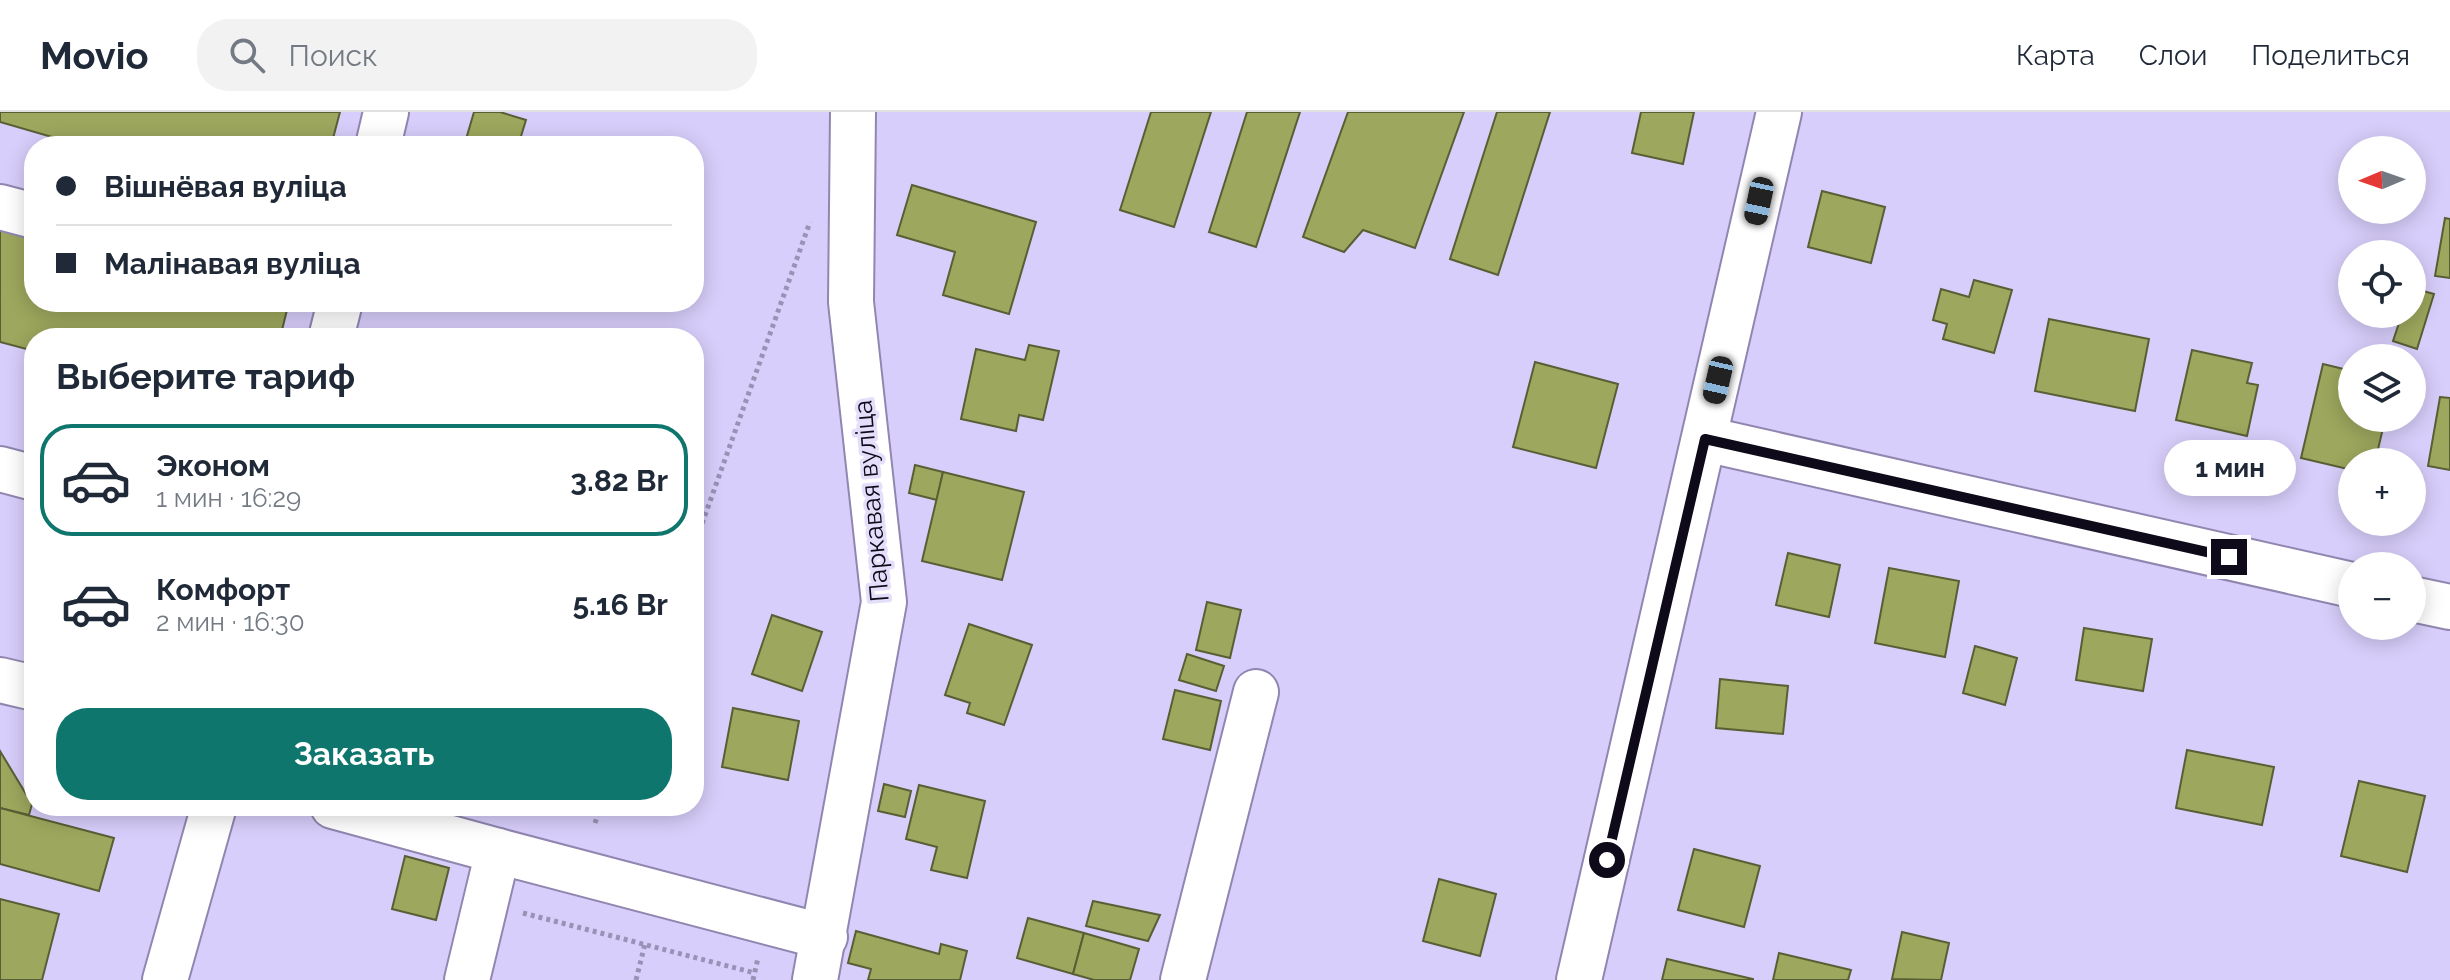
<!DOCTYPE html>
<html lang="ru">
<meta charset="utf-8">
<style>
body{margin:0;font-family:Raleway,sans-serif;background:#f2f2f3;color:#1f2937;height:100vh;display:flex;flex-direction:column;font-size:30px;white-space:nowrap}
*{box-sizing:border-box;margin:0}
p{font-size:26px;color:#747a83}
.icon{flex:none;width:44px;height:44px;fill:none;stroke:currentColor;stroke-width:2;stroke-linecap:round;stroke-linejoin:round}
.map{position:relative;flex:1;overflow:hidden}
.panel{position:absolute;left:24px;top:216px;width:680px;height:488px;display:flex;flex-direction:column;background:#fff;border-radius:32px;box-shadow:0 4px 20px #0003}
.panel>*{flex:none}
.hud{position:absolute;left:24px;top:24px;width:680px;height:176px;border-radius:32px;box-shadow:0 4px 20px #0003;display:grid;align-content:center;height:176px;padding:0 32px;background:#fff}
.needle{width:52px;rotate:268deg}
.buttons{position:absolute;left:2338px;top:24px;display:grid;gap:16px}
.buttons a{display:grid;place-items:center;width:88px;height:88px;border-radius:50%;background:#fff;box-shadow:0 4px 20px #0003;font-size:40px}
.end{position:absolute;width:36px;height:36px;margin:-18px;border:10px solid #0e0a19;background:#fff;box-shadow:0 0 0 4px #fff}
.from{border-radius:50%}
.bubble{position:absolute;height:56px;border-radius:28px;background:#fff;box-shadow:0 4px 20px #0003;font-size:26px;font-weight:700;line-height:56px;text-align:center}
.car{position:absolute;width:24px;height:48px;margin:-24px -12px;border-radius:10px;box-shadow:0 0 6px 2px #0007;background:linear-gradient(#222 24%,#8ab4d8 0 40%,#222 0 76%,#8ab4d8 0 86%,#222 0)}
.hud b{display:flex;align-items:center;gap:28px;height:76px;font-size:30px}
.hud b+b{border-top:2px solid #e0e1e3}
.hud i{width:20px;height:20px;background:#1f2937}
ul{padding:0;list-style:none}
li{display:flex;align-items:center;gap:24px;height:112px;margin:0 16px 12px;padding:0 16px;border:4px solid transparent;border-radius:32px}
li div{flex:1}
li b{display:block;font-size:30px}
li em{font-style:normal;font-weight:700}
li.current{border-color:#0f766e}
li>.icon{width:72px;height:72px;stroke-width:1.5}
h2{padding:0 32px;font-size:36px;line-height:96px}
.action{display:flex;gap:16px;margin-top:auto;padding:16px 32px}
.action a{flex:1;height:92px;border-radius:32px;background:#0f766e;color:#fff;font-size:32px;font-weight:700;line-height:92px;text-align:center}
header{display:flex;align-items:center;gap:48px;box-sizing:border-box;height:112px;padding:0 40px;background:#fff;border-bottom:2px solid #e0e1e3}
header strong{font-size:38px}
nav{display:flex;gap:44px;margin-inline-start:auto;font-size:28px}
.search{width:560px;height:72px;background:#f2f2f3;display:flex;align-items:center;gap:20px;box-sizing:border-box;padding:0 28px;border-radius:32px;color:#747a83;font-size:30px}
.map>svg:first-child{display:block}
.building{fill:#9da75d;stroke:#595f35;stroke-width:2}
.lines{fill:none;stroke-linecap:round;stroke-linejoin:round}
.minor-casing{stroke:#9086b0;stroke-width:48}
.path{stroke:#9a92b6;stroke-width:5;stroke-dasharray:4 4;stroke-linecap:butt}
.minor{stroke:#fff;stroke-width:44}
.route{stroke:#0e0a19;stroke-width:10}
.labels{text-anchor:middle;stroke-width:7;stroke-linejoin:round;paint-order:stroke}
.street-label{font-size:26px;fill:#0e0a19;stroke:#e4defa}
</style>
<header>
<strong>Movio</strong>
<div class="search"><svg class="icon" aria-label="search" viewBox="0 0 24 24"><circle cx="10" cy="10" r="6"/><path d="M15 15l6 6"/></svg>Поиск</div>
<nav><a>Карта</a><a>Слои</a><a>Поделиться</a></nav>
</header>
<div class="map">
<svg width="2450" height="868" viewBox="0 0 2450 868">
<rect width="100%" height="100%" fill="#d8cefb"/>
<!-- building -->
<g class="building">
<path d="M 0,0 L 340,0 L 331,34 L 83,34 L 0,10 Z"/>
<path d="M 474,0 L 500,0 L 526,8 L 518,34 L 464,34 Z"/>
<path d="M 1151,0 L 1211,0 L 1174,115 L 1120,98 Z"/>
<path d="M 1247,0 L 1300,0 L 1256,135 L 1209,120 Z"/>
<path d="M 1348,0 L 1464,0 L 1415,136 L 1363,118 L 1344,140 L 1303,125 Z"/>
<path d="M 1497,0 L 1550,0 L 1498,163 L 1450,147 Z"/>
<path d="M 1641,0 L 1694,0 L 1683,52 L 1632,41 Z"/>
<path d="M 912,73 L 1036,110 L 1009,202 L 943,183 L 955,140 L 897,123 Z"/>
<path d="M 1822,79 L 1885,95 L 1871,151 L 1808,135 Z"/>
<path d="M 2445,106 L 2450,107 L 2450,166 L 2435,164 Z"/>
<path d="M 0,110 L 34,119 L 34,190 L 289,190 L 280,226 L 34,226 L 34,239 L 0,230 Z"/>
<path d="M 1974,168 L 2012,178 L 1994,241 L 1943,227 L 1947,212 L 1933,208 L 1941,177 L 1969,185 Z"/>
<path d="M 2412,176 L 2434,182 L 2417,237 L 2393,229 L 2402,202 L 2412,202 Z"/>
<path d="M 2049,207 L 2149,227 L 2135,299 L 2035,279 Z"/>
<path d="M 1029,233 L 1059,239 L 1043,308 L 1019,303 L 1016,319 L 961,307 L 976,237 L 1025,248 Z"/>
<path d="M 2192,238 L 2252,251 L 2247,271 L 2258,273 L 2247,324 L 2176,308 Z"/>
<path d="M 1535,250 L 1618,272 L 1596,356 L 1513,335 Z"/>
<path d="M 2323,252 L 2352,259 L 2352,306 L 2375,306 L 2374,309 L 2384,312 L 2375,350 L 2352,350 L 2352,358 L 2301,346 Z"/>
<path d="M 2440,285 L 2450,286 L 2450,358 L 2428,354 Z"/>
<path d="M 915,353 L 943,360 L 937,388 L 909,381 Z"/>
<path d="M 943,360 L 1024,380 L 1002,468 L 922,449 Z"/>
<path d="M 1788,441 L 1840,453 L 1829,505 L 1776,493 Z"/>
<path d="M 1889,456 L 1959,469 L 1945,545 L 1875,531 Z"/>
<path d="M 1207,490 L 1241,498 L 1230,546 L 1196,538 Z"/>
<path d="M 772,503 L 822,520 L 802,579 L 752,562 Z"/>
<path d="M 969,512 L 1032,533 L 1004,613 L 967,601 L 970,591 L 945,583 Z"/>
<path d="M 2084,516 L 2152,527 L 2143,579 L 2076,568 Z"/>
<path d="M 1975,534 L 2017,546 L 2005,593 L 1963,581 Z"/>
<path d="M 1187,542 L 1224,554 L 1216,579 L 1179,568 Z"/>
<path d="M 1720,567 L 1788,574 L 1783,622 L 1716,616 Z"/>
<path d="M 1175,578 L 1221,589 L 1210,638 L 1163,627 Z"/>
<path d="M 733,596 L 799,609 L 788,668 L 722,655 Z"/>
<path d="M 2187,638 L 2274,655 L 2262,713 L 2176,696 Z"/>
<path d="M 0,639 L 32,692 L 29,703 L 0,696 Z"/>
<path d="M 2359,669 L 2425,684 L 2407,760 L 2341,744 Z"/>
<path d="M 884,672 L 911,679 L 905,705 L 878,699 Z"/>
<path d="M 919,673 L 985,689 L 967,766 L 931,758 L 937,735 L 906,727 Z"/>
<path d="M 0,696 L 114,726 L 99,779 L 0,752 Z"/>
<path d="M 1694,737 L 1760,754 L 1744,815 L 1678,798 Z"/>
<path d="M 405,744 L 449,756 L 436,808 L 392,797 Z"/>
<path d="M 1439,767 L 1496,782 L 1480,844 L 1423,829 Z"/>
<path d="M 0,787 L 59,802 L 42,868 L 0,868 Z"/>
<path d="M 1093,789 L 1160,803 L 1148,829 L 1086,814 Z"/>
<path d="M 1028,806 L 1084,821 L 1073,862 L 1017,846 Z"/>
<path d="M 856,819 L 939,842 L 941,832 L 967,839 L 960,868 L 868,868 L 871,857 L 848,851 Z"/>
<path d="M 1902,820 L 1949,831 L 1941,868 L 1892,867 Z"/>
<path d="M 1084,821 L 1139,837 L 1130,868 L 1094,868 L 1073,862 Z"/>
<path d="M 1779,841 L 1851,858 L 1848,868 L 1773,868 Z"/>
<path d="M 1667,847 L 1753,867 L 1753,868 L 1662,868 Z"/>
</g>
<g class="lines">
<!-- minor casing -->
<g class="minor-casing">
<g id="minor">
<path d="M 378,34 L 386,0"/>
<path d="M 0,95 L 34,104"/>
<path d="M 331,226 L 340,190"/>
<path d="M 1705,327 L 2352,473"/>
<path d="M 0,357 L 34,366"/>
<path d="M 2412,487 L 2450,495"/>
<path d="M 0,568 L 34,576"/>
<path d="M 333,694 L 498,739 L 467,868"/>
<path d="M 498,739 L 825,825"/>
<path d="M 165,868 L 214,694"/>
<path d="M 815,868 L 884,490 L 851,190 L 853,0"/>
<path d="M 1183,868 L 1256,580"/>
<path d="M 1579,868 L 1779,0"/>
</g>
</g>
<!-- path -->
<g class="path">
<path d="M 694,434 L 810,110"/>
<path d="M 595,711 L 601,694"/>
<path d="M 523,801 L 755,861"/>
<path d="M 636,868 L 645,832"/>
<path d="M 753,868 L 758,846"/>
</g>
<!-- minor -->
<use href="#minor" class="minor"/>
</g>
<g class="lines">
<!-- route -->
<path class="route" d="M 1607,748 L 1705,327 L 2229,445"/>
</g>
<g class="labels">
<!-- street labels -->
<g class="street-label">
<text transform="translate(871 389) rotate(-95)" y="9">Паркавая вуліца</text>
</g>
</g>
</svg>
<div class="buttons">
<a><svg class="needle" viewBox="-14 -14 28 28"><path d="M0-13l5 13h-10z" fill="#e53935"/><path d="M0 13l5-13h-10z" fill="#747a83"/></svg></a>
<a><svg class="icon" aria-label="locate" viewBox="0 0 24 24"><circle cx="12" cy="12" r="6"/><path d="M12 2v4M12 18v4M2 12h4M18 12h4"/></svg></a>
<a><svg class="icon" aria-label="layers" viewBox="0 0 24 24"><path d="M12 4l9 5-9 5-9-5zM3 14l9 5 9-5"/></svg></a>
<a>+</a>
<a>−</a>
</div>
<i class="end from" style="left:1607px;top:748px"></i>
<i class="end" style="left:2229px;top:445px"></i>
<div class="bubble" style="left:2164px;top:328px;width:132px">1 мин</div>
<i class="car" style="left:1759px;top:89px;rotate:192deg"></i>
<i class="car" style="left:1718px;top:268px;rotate:193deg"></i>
<div class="hud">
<b><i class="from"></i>Вішнёвая вуліца</b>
<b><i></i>Малінавая вуліца</b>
</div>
<section class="panel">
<h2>Выберите тариф</h2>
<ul>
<li class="current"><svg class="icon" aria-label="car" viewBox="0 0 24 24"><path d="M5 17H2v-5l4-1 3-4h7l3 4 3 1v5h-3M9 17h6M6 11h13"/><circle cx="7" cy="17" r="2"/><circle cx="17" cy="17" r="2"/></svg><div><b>Эконом</b><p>1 мин · 16:29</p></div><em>3.82 Br</em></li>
<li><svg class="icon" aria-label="car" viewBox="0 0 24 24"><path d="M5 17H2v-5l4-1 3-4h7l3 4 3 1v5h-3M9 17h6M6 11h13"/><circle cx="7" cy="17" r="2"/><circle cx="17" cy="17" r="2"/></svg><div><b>Комфорт</b><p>2 мин · 16:30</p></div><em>5.16 Br</em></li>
</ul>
<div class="action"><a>Заказать</a></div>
</section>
</div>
